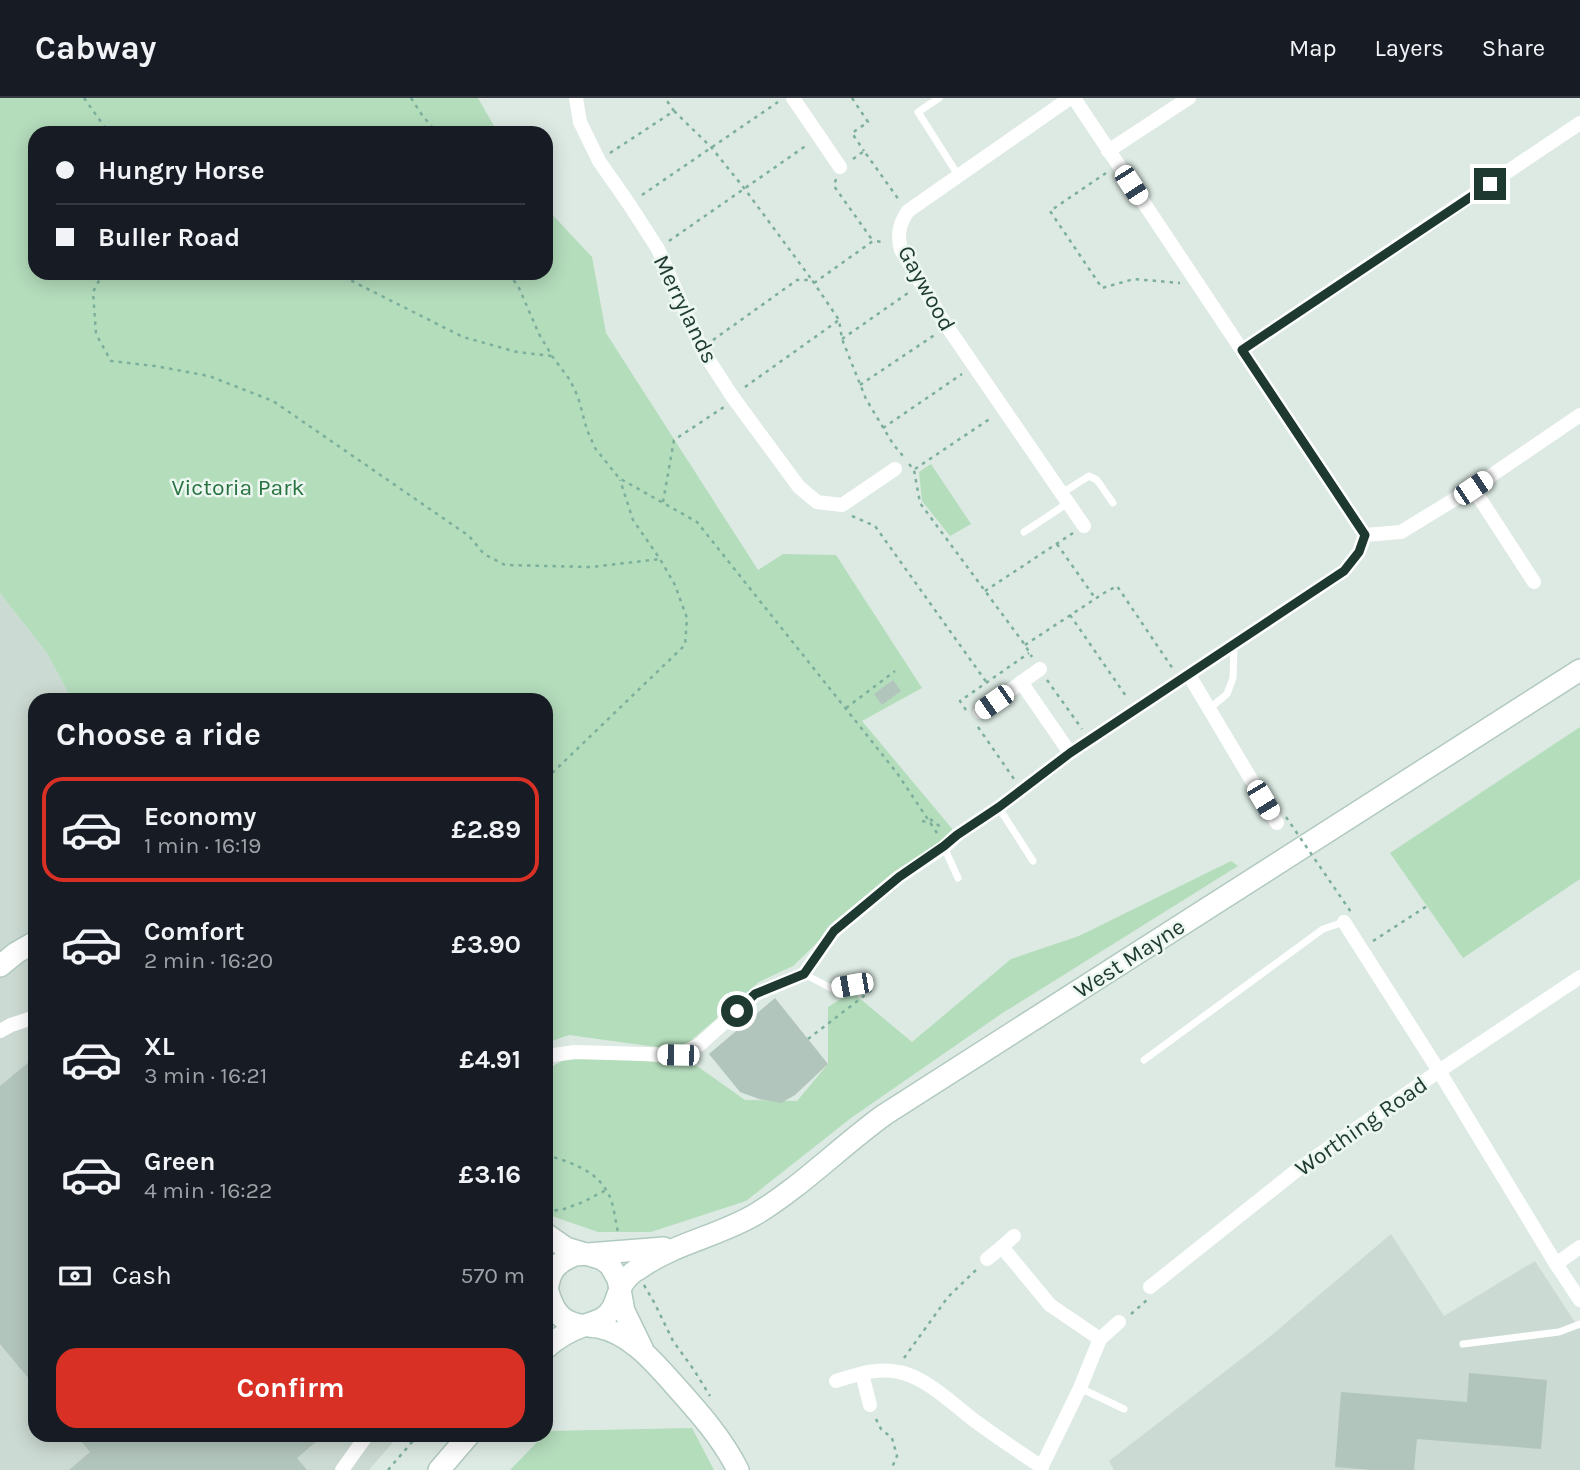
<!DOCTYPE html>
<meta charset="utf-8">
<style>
body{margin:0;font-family:Karla,sans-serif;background:#20242c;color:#f1f3f6;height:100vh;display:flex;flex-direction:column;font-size:26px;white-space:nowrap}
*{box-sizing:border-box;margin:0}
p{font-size:23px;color:#9ea1a6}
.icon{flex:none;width:38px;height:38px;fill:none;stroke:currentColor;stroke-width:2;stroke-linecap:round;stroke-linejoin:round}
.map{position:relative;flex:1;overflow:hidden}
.drawer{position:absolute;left:28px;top:595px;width:525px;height:749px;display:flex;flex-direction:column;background:#171b24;border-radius:21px;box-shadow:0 4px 18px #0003}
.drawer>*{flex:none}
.banner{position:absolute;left:28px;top:28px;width:525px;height:154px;border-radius:21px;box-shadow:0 4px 18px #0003;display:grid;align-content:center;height:154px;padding:0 28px;background:#171b24}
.end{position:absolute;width:32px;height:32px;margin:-16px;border:9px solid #1e3a30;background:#fff;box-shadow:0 0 0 4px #fff}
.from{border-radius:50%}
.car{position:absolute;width:21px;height:42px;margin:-21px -10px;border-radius:9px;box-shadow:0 0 5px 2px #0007;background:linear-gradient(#fff 24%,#345 0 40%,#fff 0 76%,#345 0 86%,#fff 0)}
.banner b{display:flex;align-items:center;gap:24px;height:66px;font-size:26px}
.banner b+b{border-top:2px solid #363941}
.banner i{width:18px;height:18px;background:#f1f3f6}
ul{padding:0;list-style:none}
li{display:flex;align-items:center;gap:21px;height:105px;margin:0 14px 10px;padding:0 14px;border:4px solid transparent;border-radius:21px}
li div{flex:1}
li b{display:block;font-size:26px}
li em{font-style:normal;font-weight:700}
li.selected{border-color:#d93025}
li>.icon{width:63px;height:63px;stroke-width:1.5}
h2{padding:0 28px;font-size:32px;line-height:84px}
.pay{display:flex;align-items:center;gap:18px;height:77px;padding:0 28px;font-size:26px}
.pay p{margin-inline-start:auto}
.button{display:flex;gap:14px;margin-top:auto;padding:14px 28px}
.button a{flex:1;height:80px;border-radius:21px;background:#d93025;color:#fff;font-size:28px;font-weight:700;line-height:80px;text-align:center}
header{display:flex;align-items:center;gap:42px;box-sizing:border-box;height:98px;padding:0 35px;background:#171b24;border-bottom:2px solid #363941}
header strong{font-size:33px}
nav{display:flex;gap:38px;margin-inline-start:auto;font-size:24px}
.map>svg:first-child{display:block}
.built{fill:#cbdad2}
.green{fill:#b4ddbc}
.building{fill:#b2c5bc}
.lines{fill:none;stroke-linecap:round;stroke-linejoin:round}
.secondary-casing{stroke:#b0cabf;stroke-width:24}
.path{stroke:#7caf9c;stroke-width:2.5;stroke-dasharray:3.5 5;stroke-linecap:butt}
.lane{stroke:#fff;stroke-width:7}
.street{stroke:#fff;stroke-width:14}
.secondary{stroke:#fff;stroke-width:21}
.path-bridge{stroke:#7caf9c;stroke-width:2.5;stroke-dasharray:3.5 5;stroke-linecap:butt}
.route{stroke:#1e3a30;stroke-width:9}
.labels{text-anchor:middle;stroke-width:5;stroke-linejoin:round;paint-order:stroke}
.street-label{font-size:23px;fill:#1e3a30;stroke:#edf7f1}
.park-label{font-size:23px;fill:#27723f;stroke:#edf7f1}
</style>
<header>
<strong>Cabway</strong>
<nav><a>Map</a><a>Layers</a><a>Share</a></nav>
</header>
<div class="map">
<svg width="1580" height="1372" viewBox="0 0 1580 1372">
<rect width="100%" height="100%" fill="#ddeae3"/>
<!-- built -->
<g class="built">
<path d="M 0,495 L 47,555 L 72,602 L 35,602 L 35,1337 L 399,1337 L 369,1372 L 0,1372 Z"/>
<path d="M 1391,1136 L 1444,1218 L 1535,1163 L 1580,1232 L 1580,1372 L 1114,1372 L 1109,1363 L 1267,1241 Z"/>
</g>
<!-- green -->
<g class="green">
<path d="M 0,0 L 478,0 L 498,35 L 35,35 L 35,175 L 546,175 L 546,110 L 592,159 L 606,235 L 758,472 L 783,456 L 836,457 L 922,590 L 862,623 L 954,733 L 822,840 L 793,868 L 759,884 L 688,945 L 671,951 L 569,937 L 546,945 L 546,602 L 72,602 L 47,555 L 0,495 Z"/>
<path d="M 931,366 L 971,426 L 950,438 L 922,403 L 919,374 Z"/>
<path d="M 1580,629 L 1580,781 L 1463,860 L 1390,755 Z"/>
<path d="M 1231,763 L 1238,768 L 1001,916 L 851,1020 L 746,1103 L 651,1134 L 598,1134 L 546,1116 L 546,972 L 571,958 L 621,961 L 697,968 L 745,1002 L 797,1003 L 828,966 L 828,909 L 852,894 L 912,944 L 1011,861 L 1079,838 Z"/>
<path d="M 692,1330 L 714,1372 L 510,1372 L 548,1333 Z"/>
</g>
<!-- building -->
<g class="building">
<path d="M 893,582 L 901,593 L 882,607 L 874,596 Z"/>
<path d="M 775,900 L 828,966 L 795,997 L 781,1005 L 759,1001 L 740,994 L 709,956 Z"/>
<path d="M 35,959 L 35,1288 L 0,1246 L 0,988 Z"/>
<path d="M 1469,1275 L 1547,1282 L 1541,1351 L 1417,1341 L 1414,1372 L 1372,1372 L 1335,1369 L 1341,1294 L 1467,1304 Z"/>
<path d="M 76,1337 L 324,1337 L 297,1360 L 307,1372 L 69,1372 L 90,1354 Z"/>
</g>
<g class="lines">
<!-- secondary casing -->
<g class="secondary-casing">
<g id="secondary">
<path d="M 0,868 L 16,855 L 35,844"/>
<path d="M 546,1136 L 566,1150 L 602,1161 L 610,1167 L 618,1181 L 624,1213 L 642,1250"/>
<path d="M 546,1186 C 550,1203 556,1222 576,1226 C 583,1228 590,1228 598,1229 C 612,1232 625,1239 636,1248 C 649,1258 659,1270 670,1282 C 695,1310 721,1338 738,1372"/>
<path d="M 546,1199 C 549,1176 552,1166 575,1157 L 664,1150"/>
<path d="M 546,1250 C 557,1240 569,1233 583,1228 C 590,1225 596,1224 603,1220 C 617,1211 615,1197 624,1184 C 628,1178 634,1173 640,1170 C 675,1145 719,1138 756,1116 C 802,1088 840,1049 884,1017 L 1580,572"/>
<path d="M 439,1372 L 469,1337"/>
</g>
</g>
<!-- path -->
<g class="path">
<path d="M 84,0 L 109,35"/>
<path d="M 411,0 L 422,17 L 437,35"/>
<path d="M 852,0 L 868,24 L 852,35 L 864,53"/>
<path d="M 674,13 L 711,49 L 744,90 L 812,182"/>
<path d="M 610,55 L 674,13 L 665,0"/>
<path d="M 853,61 L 864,53 L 899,102"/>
<path d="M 1106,75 L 1050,113 L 1102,190 L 1134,181 L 1180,185"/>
<path d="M 836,81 L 834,88 L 873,143"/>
<path d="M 642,97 L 778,4"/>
<path d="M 669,143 L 807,47"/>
<path d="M 103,175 L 93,194 L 96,236 L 111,263 L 155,268 L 209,278 L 273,303 L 469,438 L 484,456 L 505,467 L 591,469 L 660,461"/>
<path d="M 336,175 L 463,239 L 517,254 L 552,258"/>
<path d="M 509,175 L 519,190 L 539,236 L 552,258 L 570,282 L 578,299 L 587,332 L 595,350 L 619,380 L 697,424 L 897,675 L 937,735"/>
<path d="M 814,185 L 873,143 L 884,144"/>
<path d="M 842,241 L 908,195"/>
<path d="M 713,242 L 797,182 L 812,182 L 839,222 L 842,241 L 866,301 L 893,346 L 903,358"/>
<path d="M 860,287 L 936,236"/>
<path d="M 745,289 L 839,222"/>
<path d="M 883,330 L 962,276"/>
<path d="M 909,366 L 914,372 L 920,405 L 1025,547 L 1032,559"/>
<path d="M 915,371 L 991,320"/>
<path d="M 663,404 L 674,342 L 724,309"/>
<path d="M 852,418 L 875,428 L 987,585"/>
<path d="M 1057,446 L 1095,500"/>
<path d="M 985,493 L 1073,435"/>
<path d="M 1070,517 L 1128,601"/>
<path d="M 1025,547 L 1104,495 L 1117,488 L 1173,571"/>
<path d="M 1047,582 L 1082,631"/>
<path d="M 846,610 L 895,573"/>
<path d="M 966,612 L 960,603 L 1029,555"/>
<path d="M 978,629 L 1014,681"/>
<path d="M 546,681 L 685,547 L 687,520 L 675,487 L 660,461 L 633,422 L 620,382"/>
<path d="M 930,721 L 942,730"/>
<path d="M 922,723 L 931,725"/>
<path d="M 1373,843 L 1427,808"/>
<path d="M 808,941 L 873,891"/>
<path d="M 546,1057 C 570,1064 597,1072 609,1097 C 614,1107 615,1122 618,1134"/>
<path d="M 546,1114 L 564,1111 L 583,1104 L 606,1092"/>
<path d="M 644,1187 L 655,1206 L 673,1243 L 694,1272 L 710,1298"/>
<path d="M 1131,1216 L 1147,1202"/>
<path d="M 904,1260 L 948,1199 L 977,1171"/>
<path d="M 876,1321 L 881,1331 L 892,1340 L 897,1358 L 891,1372"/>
<path d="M 388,1372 L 418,1337"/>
</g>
<!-- lane -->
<g class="lane">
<path d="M 939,0 L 918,14 L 958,77"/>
<path d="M 1062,395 L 1089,378 L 1097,382 L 1113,405"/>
<path d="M 1024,434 L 1068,405"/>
<path d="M 1209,611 L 1227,596 L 1233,580 L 1234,548"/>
<path d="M 999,710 L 1033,763"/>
<path d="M 944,749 L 958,780"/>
<path d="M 804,876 L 831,890 L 852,887 L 863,877"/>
<path d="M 1144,962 L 1323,831 L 1344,824"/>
<path d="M 1463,1246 L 1559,1234 L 1580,1226"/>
<path d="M 1080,1290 L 1124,1311"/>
</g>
<!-- street -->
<g class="street">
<path d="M 576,0 L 580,24 L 599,63 L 629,106 L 658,151 L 701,250 L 732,298 L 799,389 L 817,404 L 842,407 L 895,371"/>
<path d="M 793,0 L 840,69"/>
<path d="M 1070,0 L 908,113 C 899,126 897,137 901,152 L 944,224 L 1084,428"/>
<path d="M 1074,0 L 1365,437"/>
<path d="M 1108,53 L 1189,0"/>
<path d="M 1242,252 L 1580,25"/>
<path d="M 1473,390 L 1534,484"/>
<path d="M 1365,437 L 1401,434 L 1473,390 L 1580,317"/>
<path d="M 1189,577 L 1277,725"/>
<path d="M 1021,584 L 1070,655"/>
<path d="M 980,614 L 1040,571"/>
<path d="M 1344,824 L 1439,973 L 1556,1166 L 1580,1202"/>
<path d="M 0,933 L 11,927 L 35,919"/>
<path d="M 546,958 L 575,954 L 678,957 L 699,947 L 756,896 L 804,876 L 834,833 L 899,779 L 944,749 L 957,737 L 999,709 L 1070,655 L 1344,473 L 1359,454 L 1365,437"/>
<path d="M 1014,1138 L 1002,1149 L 1050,1207 L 1100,1241"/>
<path d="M 987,1161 L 1002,1149"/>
<path d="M 1556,1166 L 1580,1149"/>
<path d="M 1150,1189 L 1297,1072 L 1439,973 L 1580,879"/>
<path d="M 862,1276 L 870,1307"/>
<path d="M 836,1283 C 856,1277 877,1269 899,1274 C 926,1279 954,1307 975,1323 C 997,1339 1019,1354 1042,1369"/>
<path d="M 342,1372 L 367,1337"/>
<path d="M 1040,1372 L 1080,1290 L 1100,1241 L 1119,1224"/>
</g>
<!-- secondary -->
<use href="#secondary" class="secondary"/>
<!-- path-bridge -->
<path class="path-bridge" d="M 1286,719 L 1353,817"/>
</g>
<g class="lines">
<!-- route -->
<path class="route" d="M 737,913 L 755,896 L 804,876 L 834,833 L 899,779 L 944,748 L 957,737 L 999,709 L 1070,655 L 1344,473 L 1359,454 L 1365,437 L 1242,252 L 1490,86"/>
</g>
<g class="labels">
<!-- street labels -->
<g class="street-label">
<text transform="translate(927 190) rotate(61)" y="8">Gaywood</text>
<text transform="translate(686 211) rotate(64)" y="8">Merrylands</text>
<text transform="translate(1129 860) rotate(-33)" y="8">West Mayne</text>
<text transform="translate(1361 1028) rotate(-35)" y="8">Worthing Road</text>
</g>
<!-- park labels -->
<g class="park-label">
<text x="238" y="397">Victoria Park</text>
</g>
</g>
</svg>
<i class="end from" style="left:737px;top:913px"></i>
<i class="end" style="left:1490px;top:86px"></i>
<i class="car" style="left:1131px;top:87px;rotate:147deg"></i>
<i class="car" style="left:1473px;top:390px;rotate:56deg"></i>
<i class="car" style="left:994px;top:604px;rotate:235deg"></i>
<i class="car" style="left:1263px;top:702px;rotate:149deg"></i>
<i class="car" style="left:852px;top:887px;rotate:260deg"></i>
<i class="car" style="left:678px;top:957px;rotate:271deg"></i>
<div class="banner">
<b><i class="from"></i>Hungry Horse</b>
<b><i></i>Buller Road</b>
</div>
<section class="drawer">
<h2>Choose a ride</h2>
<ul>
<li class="selected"><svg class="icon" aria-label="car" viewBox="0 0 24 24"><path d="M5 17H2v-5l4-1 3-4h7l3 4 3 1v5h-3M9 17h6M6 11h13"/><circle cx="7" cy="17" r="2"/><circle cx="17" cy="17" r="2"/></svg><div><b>Economy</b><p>1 min · 16:19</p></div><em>£2.89</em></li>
<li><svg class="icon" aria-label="car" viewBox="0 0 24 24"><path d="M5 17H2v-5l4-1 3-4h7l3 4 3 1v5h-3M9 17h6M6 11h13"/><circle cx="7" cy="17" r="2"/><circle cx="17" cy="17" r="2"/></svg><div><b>Comfort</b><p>2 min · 16:20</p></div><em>£3.90</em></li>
<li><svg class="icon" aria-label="car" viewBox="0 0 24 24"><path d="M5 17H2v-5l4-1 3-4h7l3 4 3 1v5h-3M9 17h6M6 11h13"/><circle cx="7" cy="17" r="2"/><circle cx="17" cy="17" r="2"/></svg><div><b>XL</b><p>3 min · 16:21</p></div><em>£4.91</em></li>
<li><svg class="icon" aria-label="car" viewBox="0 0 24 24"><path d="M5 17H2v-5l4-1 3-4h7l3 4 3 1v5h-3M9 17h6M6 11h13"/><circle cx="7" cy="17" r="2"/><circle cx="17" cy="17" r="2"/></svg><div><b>Green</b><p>4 min · 16:22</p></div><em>£3.16</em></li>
</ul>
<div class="pay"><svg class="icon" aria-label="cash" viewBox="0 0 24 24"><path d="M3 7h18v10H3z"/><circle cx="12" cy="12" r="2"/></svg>Cash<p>570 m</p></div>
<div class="button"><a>Confirm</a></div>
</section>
</div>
